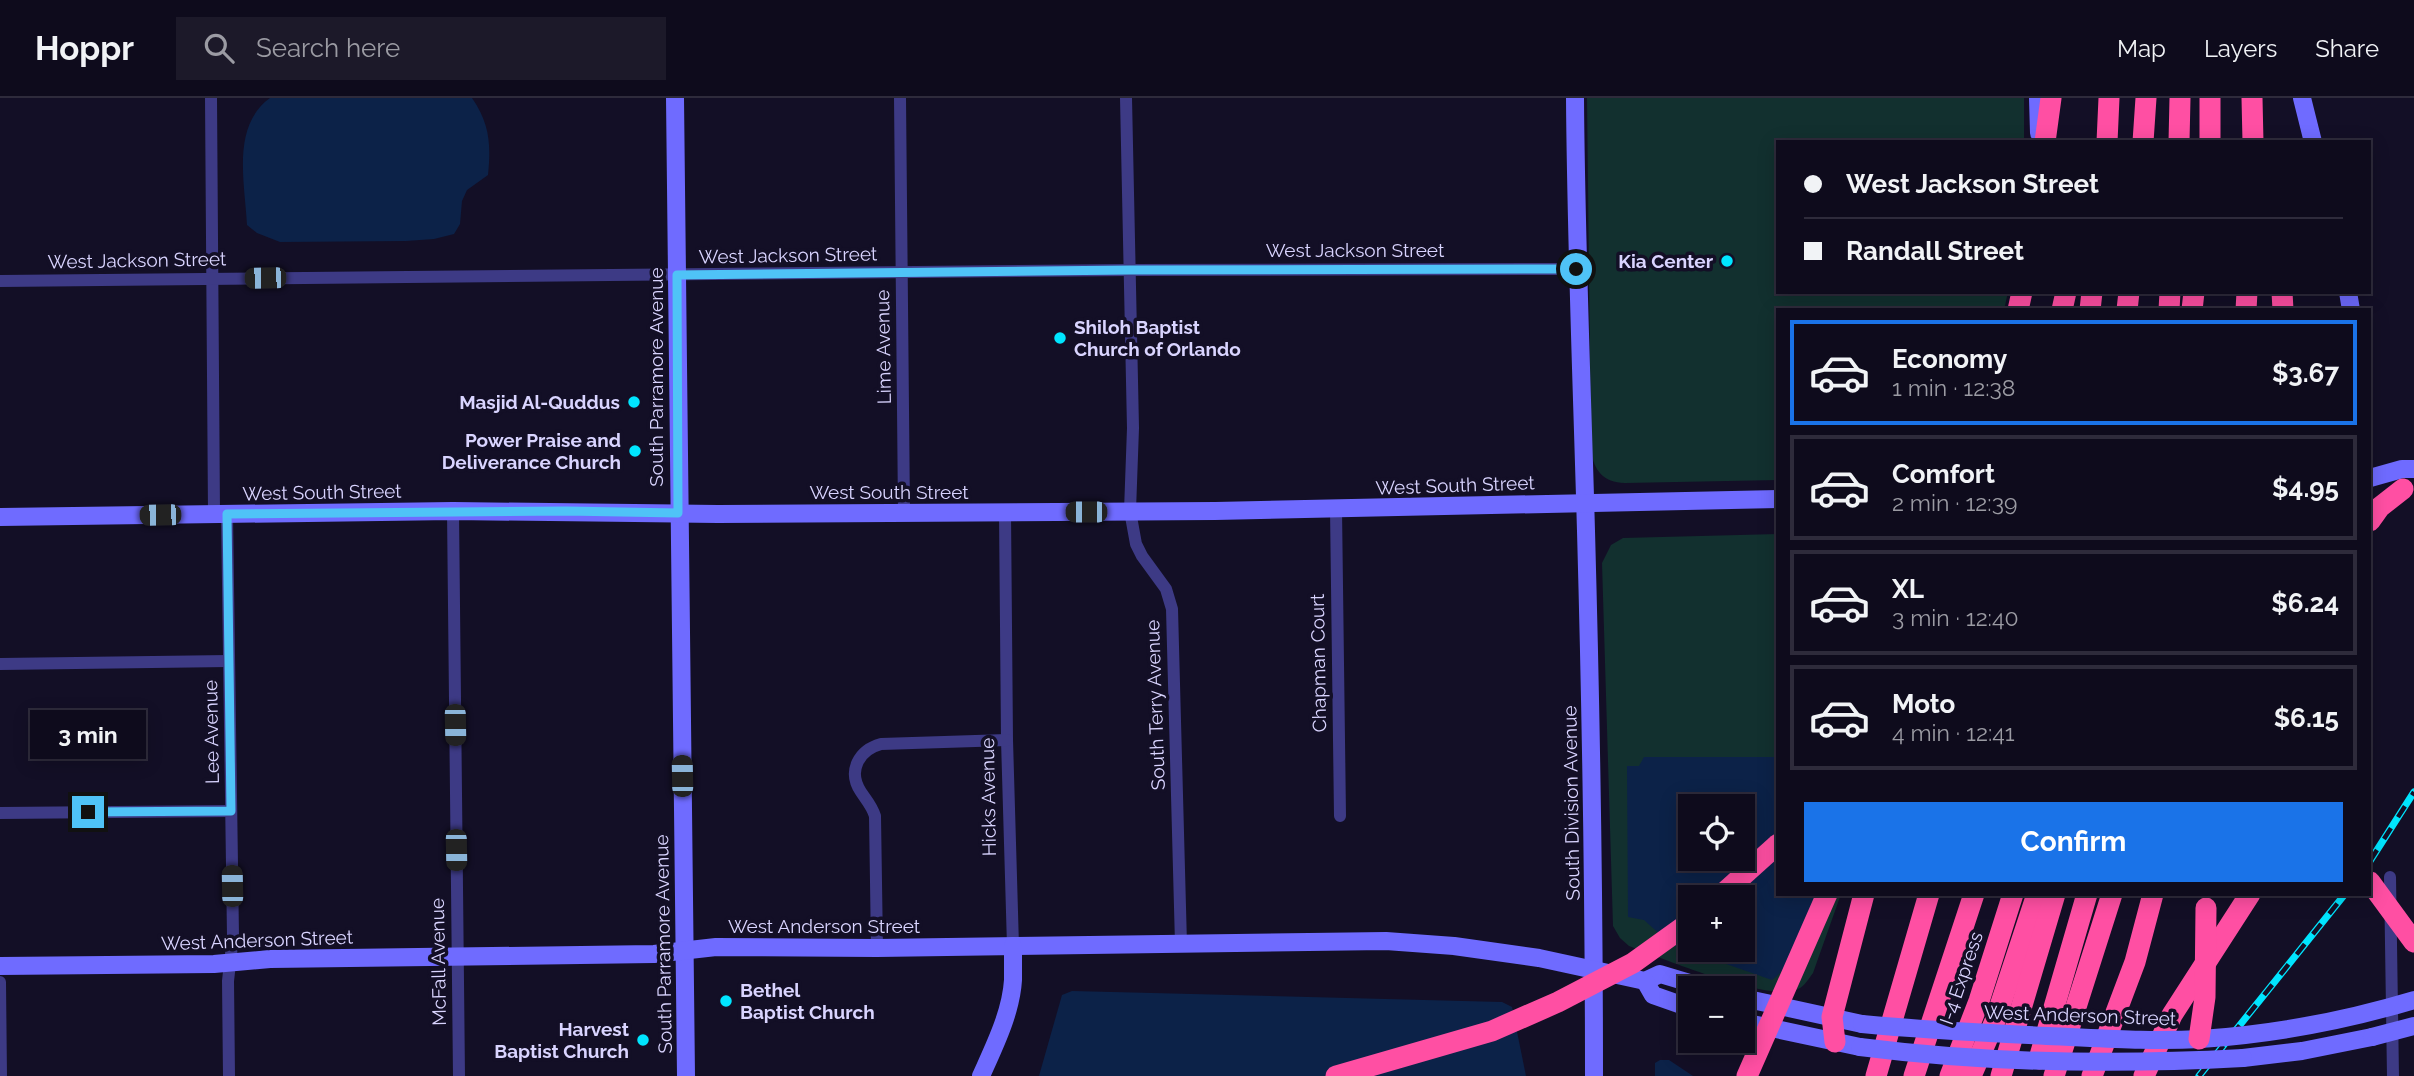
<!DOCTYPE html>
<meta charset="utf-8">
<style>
body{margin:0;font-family:Raleway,sans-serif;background:#1c1929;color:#f1f3f6;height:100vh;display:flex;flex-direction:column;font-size:26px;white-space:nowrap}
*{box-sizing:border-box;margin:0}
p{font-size:23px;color:#9b9ba3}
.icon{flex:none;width:38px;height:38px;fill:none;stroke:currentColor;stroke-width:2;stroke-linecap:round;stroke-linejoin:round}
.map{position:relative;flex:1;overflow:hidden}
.details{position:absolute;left:1776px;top:210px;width:595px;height:588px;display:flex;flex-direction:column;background:#0e0b1c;border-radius:0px;box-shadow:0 4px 18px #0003,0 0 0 2px #2e2b3b}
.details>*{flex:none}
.banner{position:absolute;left:1776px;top:42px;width:595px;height:154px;border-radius:0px;box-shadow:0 4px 18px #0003,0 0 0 2px #2e2b3b;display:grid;align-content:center;height:154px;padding:0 28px;background:#0e0b1c}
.buttons{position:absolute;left:1678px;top:696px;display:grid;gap:14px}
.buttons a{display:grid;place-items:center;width:77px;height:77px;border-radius:0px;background:#0e0b1c;box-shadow:0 4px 18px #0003,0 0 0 2px #2e2b3b;font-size:35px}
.end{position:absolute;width:32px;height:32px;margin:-16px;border:9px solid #4fc3f7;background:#111;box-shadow:0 0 0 4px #111}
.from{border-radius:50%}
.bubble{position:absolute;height:49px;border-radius:0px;background:#0e0b1c;box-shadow:0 4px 18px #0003,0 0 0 2px #2e2b3b;font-size:23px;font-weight:700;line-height:49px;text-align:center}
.car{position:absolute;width:21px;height:42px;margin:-21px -10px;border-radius:9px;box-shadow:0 0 5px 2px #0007;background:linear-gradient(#222 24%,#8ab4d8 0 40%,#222 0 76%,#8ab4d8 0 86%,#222 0)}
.banner b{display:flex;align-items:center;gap:24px;height:66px;font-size:26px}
.banner b+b{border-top:2px solid #2e2b3b}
.banner i{width:18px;height:18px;background:#f1f3f6}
ul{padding:12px 0 0;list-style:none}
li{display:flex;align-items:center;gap:21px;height:105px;margin:0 14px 10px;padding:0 14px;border:4px solid #2e2b3b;border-radius:0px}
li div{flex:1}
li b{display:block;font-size:26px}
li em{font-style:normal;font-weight:700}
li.selected{border-color:#1a73e8}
li>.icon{width:63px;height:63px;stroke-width:1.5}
.action{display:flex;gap:14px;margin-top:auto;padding:14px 28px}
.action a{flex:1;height:80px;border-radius:0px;background:#1a73e8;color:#fff;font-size:28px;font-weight:700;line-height:80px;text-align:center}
header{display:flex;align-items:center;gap:42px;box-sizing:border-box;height:98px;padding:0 35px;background:#0e0b1c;border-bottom:2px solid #2e2b3b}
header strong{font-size:33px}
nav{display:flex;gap:38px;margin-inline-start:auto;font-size:24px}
.search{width:490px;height:63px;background:#1c1929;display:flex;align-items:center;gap:18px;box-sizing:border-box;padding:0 24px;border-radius:0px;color:#9b9ba3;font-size:26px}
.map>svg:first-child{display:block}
.green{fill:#12302f;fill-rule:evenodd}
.water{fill:#0c2248;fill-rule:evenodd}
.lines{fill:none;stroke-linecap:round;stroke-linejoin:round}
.street{stroke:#3d3a85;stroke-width:12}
.secondary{stroke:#6f6bff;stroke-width:18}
.highway{stroke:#ff4fa3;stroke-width:21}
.rail-casing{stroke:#00e5ff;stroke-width:7}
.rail{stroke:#130f26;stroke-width:4.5;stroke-dasharray:13;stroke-linecap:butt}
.secondary-bridge{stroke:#6f6bff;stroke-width:18}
.highway-bridge{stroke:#ff4fa3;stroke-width:21}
.route{stroke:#4fc3f7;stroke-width:9}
.poi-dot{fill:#00e5ff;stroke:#130f26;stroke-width:2.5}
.labels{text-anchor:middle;stroke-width:7;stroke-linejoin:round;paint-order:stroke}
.street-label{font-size:19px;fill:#d9d4ff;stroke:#130f26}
.poi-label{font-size:19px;font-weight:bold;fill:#d9d4ff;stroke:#130f26;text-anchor:end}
</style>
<header>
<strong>Hoppr</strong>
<div class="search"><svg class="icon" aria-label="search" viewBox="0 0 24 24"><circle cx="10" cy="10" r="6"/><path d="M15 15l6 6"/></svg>Search here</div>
<nav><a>Map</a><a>Layers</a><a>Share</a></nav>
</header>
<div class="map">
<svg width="2414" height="978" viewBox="0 0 2414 978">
<rect width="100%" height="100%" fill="#130f26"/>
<!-- green -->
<g class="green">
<path d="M 1587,0 L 2024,0 L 2024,44 L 1778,44 L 1778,194 L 2008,194 L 2004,212 L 1778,212 L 1778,382 L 1625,385 C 1603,384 1594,373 1591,352 Z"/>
<path d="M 1778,436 L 1778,796 L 1841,796 L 1813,875 C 1809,880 1805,888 1798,891 C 1769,905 1662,860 1629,848 L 1620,840 L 1613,828 L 1602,465 L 1611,447 L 1623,440 ZM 1690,709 L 1743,709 L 1743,761 L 1690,761 ZM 1690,800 L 1743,800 L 1743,852 L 1690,852 Z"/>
</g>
<!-- water -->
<g class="water">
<path d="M 270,0 L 472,0 C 490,26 491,47 488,77 L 467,92 L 462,103 L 460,126 L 454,136 L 434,141 L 406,143 L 280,144 L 257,135 L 247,127 C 245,85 231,28 270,0 Z"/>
<path d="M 1644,659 L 1778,659 L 1778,796 L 1815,796 C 1805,827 1799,862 1772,882 L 1672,847 L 1644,822 L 1628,819 L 1627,668 L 1639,668 ZM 1690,709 L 1743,709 L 1743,761 L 1690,761 ZM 1690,800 L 1743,800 L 1743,852 L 1690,852 Z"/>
<path d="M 1072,893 L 1502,904 L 1512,909 L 1526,978 L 1039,978 L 1062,897 Z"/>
<path d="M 1660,962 L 1669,962 L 1693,978 L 1655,978 L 1655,965 Z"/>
</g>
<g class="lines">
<!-- street -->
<g class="street">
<path d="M 211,0 L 214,416"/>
<path d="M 900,0 L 904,414"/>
<path d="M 1126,0 L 1133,330 L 1130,413 L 1136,446 L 1142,458 L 1166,491 L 1172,511 L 1181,846"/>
<path d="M 0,183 L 1130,172 L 1576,171"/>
<path d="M 1336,411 L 1340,718"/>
<path d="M 453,413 L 459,978"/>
<path d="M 1005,414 L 1007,642 L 1013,848"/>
<path d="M 227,416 L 233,838 L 228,883 L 229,978"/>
<path d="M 0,566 L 229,563"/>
<path d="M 0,715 L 231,713"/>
<path d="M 2390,779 L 2393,978"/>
<path d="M 877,850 L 875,718 C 872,708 867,703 861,694 C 847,673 859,652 881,646 L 1007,642"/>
<path d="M 0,884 L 1,978"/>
</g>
<!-- secondary -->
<g class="secondary">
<path d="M 675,0 L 686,978"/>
<path d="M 1575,0 C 1576,145 1582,289 1586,433 C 1591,615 1594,796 1594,978"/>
<path d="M 2038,0 L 2039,35"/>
<path d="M 2302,0 L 2313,44"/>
<path d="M 2348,194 L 2351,212"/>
<path d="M 2370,380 L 2402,371 L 2414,371"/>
<path d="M 0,419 L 453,413 L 718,416 L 1215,413 L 1778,401"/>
<path d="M 0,868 L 214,866 L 270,861 L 654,856 L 716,849 L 877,850 L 1386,843 L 1454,848 L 1539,860 L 1645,883 L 1660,876 L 1710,891"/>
<path d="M 1645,883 L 1653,897 L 1690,910"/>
<path d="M 1743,900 L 1862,926"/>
<path d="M 1743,924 L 1860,949"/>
<path d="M 2243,960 L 2302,953 L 2372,939"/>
<path d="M 981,978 C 994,949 1011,915 1013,882 C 1013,871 1013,860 1013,848"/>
</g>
<!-- highway -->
<g class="highway">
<path d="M 2252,0 L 2253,44"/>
<path d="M 2045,44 L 2051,0"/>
<path d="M 2107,44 L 2109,0"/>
<path d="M 2143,44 L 2146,0"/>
<path d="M 2179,44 L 2180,0"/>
<path d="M 2210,44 L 2210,0"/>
<path d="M 2282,194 L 2283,212"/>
<path d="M 2018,212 L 2022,194"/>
<path d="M 2062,212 L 2066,194"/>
<path d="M 2090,212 L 2092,194"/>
<path d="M 2127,212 L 2129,194"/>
<path d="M 2169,212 L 2170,194"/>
<path d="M 2192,212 L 2194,194"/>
<path d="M 2246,212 L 2247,194"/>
<path d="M 2370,423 L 2380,409 L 2403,391"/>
<path d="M 1718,800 L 1778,746"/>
<path d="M 1835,944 L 1832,919 L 1864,796"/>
<path d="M 2039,961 L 2087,796"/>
<path d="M 1876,978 L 1929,796"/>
<path d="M 1914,978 L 1974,796"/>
<path d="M 1950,978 L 1979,903 L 2013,796"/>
<path d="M 1971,978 L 1995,923 L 2037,796"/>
<path d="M 2001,978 L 2055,796"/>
<path d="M 2054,978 L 2112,796"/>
<path d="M 2092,978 L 2135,864 L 2153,796"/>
<path d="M 2144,978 L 2172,917 L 2250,796"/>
</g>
<!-- rail casing -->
<g class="rail-casing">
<g id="rail">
<path d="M 2370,763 L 2414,694"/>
<path d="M 2199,978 L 2345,796"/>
</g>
</g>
<!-- rail -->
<use href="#rail" class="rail"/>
<!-- secondary-bridge -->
<g class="secondary-bridge">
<path d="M 1862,926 C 1924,932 1985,935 2047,938 C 2098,940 2149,944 2201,941 C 2274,936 2344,923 2414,902"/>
<path d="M 2372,939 L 2414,928"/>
<path d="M 1860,949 C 1986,965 2116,967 2243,960"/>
</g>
<!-- highway-bridge -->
<g class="highway-bridge">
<path d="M 2370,784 L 2414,844"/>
<path d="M 2199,941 L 2205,899 L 2206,810"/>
<path d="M 1336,978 L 1492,933 L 1558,904 L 1633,865 L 1690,824"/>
<path d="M 1747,978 L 1827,796"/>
</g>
</g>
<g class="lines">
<!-- route -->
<path class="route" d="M 88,714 L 231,713 L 227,416 L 566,413 L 678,415 L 677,177 L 1130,172 L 1576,171"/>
</g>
<!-- markers -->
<g class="poi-dot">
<circle cx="1727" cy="163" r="7"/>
<circle cx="1060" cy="240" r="7"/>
<circle cx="634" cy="304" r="7"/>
<circle cx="635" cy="353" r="7"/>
<circle cx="726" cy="903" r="7"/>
<circle cx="643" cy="942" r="7"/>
</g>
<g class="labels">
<!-- street labels -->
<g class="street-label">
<text x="1355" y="159">West Jackson Street</text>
<text transform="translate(788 157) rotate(-1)" y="7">West Jackson Street</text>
<text transform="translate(137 162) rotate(-1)" y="7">West Jackson Street</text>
<text transform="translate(883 249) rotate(-91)" y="7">Lime Avenue</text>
<text transform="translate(656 279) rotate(-90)" y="7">South Parramore Avenue</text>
<text transform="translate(1455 387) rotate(-2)" y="7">West South Street</text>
<text transform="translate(322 394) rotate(-1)" y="7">West South Street</text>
<text x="889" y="401">West South Street</text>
<text transform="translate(1318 565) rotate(-91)" y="7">Chapman Court</text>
<text transform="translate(1155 607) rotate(-92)" y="7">South Terry Avenue</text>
<text transform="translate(211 634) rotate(-91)" y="7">Lee Avenue</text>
<text transform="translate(988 699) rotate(-91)" y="7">Hicks Avenue</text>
<text transform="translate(1571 705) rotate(-91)" y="7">South Division Avenue</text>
<text x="824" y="835">West Anderson Street</text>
<text transform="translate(257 842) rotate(-2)" y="7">West Anderson Street</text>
<text transform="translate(663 846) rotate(-91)" y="7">South Parramore Avenue</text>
<text transform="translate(438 864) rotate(-91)" y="7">McFall Avenue</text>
<text transform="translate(1961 880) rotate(-71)" y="7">I-4 Express</text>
<text transform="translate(2080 917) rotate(2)" y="7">West Anderson Street</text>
</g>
<!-- poi labels -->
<g class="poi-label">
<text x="1713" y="170">Kia Center</text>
<text x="1074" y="236" text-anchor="start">Shiloh Baptist<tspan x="1074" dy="22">Church of Orlando</tspan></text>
<text x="620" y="311">Masjid Al-Quddus</text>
<text x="621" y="349">Power Praise and<tspan x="621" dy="22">Deliverance Church</tspan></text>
<text x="740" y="899" text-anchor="start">Bethel<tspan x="740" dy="22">Baptist Church</tspan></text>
<text x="629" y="938">Harvest<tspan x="629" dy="22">Baptist Church</tspan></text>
</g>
</g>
</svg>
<div class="buttons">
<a><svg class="icon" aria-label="locate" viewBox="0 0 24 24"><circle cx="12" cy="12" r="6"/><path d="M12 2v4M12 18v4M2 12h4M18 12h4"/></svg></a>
<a>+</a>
<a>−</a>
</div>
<i class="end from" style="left:1576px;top:171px"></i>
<i class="end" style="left:88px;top:714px"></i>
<div class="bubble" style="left:30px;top:612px;width:116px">3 min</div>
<i class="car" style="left:265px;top:180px;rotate:269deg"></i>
<i class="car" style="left:1086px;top:414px;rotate:270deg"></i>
<i class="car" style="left:160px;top:417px;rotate:269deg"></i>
<i class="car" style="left:455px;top:627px;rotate:179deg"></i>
<i class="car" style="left:682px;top:678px;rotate:359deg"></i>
<i class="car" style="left:456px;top:752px;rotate:179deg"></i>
<i class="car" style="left:232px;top:788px;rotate:359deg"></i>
<div class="banner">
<b><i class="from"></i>West Jackson Street</b>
<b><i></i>Randall Street</b>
</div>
<section class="details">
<ul>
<li class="selected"><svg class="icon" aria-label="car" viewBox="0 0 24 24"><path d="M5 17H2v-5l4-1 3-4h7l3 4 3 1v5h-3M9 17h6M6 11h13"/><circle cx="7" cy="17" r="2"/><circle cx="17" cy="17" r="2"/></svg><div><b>Economy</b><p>1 min · 12:38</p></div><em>$3.67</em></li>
<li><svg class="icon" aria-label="car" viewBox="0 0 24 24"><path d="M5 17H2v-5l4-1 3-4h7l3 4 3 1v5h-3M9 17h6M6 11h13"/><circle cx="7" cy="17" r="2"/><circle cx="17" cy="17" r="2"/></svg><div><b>Comfort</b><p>2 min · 12:39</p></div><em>$4.95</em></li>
<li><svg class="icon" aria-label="car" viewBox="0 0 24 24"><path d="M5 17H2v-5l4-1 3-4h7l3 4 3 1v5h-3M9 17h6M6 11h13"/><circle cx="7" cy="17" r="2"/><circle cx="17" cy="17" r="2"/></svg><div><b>XL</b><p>3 min · 12:40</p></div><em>$6.24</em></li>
<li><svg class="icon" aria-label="car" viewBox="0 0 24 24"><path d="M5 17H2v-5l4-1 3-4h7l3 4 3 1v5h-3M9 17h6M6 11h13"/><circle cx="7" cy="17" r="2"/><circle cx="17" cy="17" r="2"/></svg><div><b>Moto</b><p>4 min · 12:41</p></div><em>$6.15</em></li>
</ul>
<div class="action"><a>Confirm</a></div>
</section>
</div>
